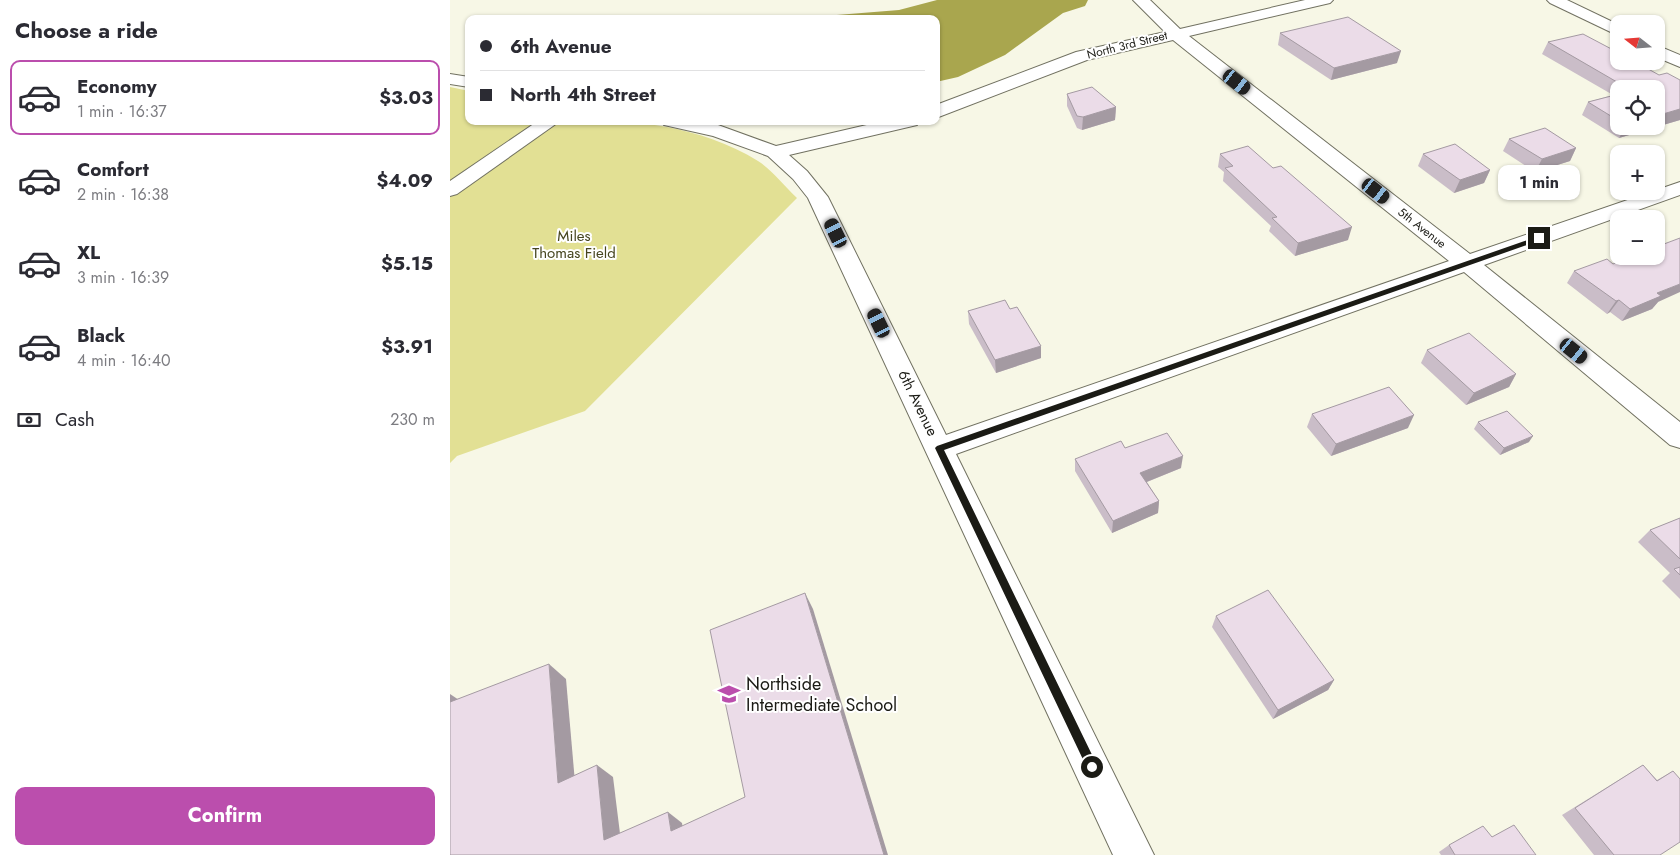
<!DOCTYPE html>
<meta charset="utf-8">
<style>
body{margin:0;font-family:Jost,sans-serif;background:#f7f7f7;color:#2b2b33;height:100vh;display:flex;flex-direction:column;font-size:19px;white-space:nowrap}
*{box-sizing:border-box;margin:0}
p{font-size:16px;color:#7c7c81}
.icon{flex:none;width:28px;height:28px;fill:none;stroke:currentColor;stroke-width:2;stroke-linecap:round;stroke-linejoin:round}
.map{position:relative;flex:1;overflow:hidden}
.panel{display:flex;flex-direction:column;background:#fff;width:450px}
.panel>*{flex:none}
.banner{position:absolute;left:15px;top:15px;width:475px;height:110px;border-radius:10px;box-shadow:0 1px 4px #0004;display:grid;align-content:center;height:110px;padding:0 15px;background:#fff}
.needle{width:32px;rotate:287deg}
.fabs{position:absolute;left:1160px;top:15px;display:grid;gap:10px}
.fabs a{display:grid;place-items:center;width:55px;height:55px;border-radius:10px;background:#fff;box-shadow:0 1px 4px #0004;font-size:25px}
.end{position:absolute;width:22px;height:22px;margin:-11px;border:6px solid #1b1b15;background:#fff;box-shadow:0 0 0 2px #fff}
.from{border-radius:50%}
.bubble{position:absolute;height:35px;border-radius:10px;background:#fff;box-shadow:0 1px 4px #0004;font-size:16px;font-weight:700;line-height:35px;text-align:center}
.car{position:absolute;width:15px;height:30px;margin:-15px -8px;border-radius:6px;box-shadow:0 0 4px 1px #0007;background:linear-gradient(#222 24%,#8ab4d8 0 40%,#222 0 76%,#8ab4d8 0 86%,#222 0)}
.banner b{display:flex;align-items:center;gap:18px;height:48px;font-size:19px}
.banner b+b{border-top:1px solid #e1e1e2}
.banner i{width:12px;height:12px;background:#2b2b33}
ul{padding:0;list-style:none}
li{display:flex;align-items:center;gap:15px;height:75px;margin:0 10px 8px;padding:0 5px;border:2px solid transparent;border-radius:10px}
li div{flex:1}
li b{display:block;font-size:19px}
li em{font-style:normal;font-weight:700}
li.selected{border-color:#bb4ead}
li>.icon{width:45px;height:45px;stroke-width:1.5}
h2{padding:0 15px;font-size:22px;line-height:60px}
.pay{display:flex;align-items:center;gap:12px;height:55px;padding:0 15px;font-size:19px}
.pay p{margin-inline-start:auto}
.button{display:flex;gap:10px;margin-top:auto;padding:10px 15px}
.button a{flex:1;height:58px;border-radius:10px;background:#bb4ead;color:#fff;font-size:20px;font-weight:700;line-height:58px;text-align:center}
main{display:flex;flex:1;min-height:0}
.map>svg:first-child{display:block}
.green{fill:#e2e094}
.water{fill:#a9a64e}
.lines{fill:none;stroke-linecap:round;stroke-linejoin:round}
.minor-casing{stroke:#717161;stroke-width:2}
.minor{fill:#fff;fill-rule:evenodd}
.wall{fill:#cabdc8;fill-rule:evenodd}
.shaded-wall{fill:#a49aa2}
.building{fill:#ebdce8;stroke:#a49aa2}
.route{fill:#1b1b15}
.labels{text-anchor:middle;stroke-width:4;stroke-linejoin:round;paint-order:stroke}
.far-street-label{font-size:12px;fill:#1b1b15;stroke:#fff}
.park-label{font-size:15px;fill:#46451f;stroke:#fff}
.street-label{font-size:15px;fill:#1b1b15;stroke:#fff}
.near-poi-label{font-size:18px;fill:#1b1b15;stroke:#fff;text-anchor:start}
</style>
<main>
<section class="panel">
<h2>Choose a ride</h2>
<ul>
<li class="selected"><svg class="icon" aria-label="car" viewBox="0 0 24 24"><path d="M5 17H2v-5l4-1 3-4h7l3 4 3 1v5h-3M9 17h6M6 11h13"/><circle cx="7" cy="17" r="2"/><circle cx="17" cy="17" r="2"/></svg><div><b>Economy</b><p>1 min · 16:37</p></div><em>$3.03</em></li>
<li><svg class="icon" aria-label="car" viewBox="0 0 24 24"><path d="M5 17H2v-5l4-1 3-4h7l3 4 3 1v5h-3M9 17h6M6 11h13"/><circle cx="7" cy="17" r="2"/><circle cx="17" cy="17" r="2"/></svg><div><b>Comfort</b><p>2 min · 16:38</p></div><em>$4.09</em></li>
<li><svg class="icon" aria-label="car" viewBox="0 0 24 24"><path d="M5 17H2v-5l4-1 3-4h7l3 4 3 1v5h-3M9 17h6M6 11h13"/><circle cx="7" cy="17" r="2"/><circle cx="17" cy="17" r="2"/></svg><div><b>XL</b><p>3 min · 16:39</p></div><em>$5.15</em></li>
<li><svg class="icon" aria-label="car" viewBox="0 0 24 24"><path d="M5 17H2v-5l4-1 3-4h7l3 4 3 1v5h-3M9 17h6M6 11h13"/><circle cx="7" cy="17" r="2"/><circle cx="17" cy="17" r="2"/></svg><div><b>Black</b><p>4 min · 16:40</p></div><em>$3.91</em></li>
</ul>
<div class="pay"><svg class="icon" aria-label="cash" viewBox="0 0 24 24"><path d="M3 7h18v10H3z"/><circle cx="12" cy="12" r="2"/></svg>Cash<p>230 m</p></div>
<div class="button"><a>Confirm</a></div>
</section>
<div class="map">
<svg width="1230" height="855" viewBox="0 0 1230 855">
<rect width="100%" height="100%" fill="#f7f7e6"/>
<!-- green -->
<path class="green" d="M 0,87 L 19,91 L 19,121 C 115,121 222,108 308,161 C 322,170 334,186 347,198 L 135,411 L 7,456 L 0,463 Z"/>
<!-- water -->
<path class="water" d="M 487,0 L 638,0 L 635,6 L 613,13 L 555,55 L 508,77 L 486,82 L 486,19 L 337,19 L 449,10 Z"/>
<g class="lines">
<!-- minor casing -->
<g class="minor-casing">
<g id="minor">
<path d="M 683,0 L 700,0 L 730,29 L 855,0 L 883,0 L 880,3 L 739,36 L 1020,254 L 1230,182 L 1230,195 L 1034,265 L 1230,422 L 1230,448 L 1220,445 L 1014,272 L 506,454 L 704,855 L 663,855 L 358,198 L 343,179 L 318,156 L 263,136 L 214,125 L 212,121 L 249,121 L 268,125 L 326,146 L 434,121 L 469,121 L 467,125 L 339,155 L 357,171 L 378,197 L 496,435 L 999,261 L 723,40 L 637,60 L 486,118 L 486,105 L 626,52 L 715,32 Z"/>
<path d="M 1097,0 L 1117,0 L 1169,25 L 1169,36 L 1100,3 Z"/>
<path d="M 1206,45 L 1230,55 L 1230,67 L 1206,57 Z"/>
<path d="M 0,74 L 19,77 L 19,87 L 0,84 Z"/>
<path d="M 88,121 L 110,121 L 7,194 L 0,196 L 0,181 Z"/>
</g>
</g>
<!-- minor -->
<use href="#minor" class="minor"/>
</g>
<!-- wall -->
<g class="wall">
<path d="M 830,33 L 947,63 L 881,80 L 828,45 Z"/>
<path d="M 1098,42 L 1209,75 L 1230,80 L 1230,120 L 1169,138 L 1132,115 L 1138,102 L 1163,95 L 1092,54 ZM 1169,89 L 1206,89 L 1206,126 L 1169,126 Z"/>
<path d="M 617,94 L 666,107 L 665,120 L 632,130 L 627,128 L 617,106 Z"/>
<path d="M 1059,139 L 1126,148 L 1120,161 L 1085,172 L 1053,151 Z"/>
<path d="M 770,154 L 898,240 L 845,256 L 819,231 L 821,226 L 773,181 L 774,172 L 768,167 Z"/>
<path d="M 973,154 L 1040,170 L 1034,183 L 1004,193 L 968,166 Z"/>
<path d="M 1124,271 L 1208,302 L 1202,309 L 1172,321 L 1160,312 L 1157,314 L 1117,283 Z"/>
<path d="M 560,309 L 591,358 L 546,373 L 519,324 L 518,311 Z"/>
<path d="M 977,350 L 1066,374 L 1059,387 L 1016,405 L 971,363 Z"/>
<path d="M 862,414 L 958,428 L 881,456 L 857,427 Z"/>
<path d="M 1028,422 L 1079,442 L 1050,455 L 1024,429 Z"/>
<path d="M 675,448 L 731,468 L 697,482 L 709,501 L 708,513 L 662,533 L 625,471 L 625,459 Z"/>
<path d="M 1230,518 L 1230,599 L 1212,581 L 1220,573 L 1188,542 L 1200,530 Z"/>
<path d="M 766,616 L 884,680 L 878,690 L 823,719 L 762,627 Z"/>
<path d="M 1193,765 L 1207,780 L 1223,771 L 1210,855 L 1144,855 L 1112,815 Z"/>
<path d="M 1042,837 L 1086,855 L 991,855 L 989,852 L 999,845 Z"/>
</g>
<!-- shaded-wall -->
<g class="shaded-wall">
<path d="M 951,51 L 947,63 L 881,80 L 884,68 Z"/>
<path d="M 666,107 L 665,120 L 632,130 L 633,117 Z"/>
<path d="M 1230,109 L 1230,120 L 1169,138 L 1176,126 L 1206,126 L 1206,116 Z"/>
<path d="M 1126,148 L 1120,161 L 1085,172 L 1092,159 Z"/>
<path d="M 1040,170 L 1034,183 L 1004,193 L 1010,180 Z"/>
<path d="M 902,227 L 898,240 L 845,256 L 848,243 Z"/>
<path d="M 1230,284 L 1230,292 L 1208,302 L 1202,309 L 1172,321 L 1180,309 L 1207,293 Z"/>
<path d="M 1169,300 L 1160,312 L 1157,314 L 1166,301 Z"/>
<path d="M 591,346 L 591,358 L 546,373 L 545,360 Z"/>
<path d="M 1066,374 L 1059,387 L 1016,405 L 1024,393 Z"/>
<path d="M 964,415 L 958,428 L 881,456 L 886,444 Z"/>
<path d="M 1083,436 L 1079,442 L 1050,455 L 1054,448 Z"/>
<path d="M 733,456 L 731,468 L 689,485 L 690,473 Z"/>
<path d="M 709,501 L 708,513 L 662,533 L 663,521 Z"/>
<path d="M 355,593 L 363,609 L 438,855 L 434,855 Z"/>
<path d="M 99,664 L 116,679 L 126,794 L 108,783 Z"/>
<path d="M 884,680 L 878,690 L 823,719 L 828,710 Z"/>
<path d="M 0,694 L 9,700 L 0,714 Z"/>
<path d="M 147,765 L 163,777 L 172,850 L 154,840 Z"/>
<path d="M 218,812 L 232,823 L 235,841 L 221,831 Z"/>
</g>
<!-- building -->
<g class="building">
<path d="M 898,17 L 951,51 L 884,68 L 830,33 Z"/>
<path d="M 1133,34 L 1169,53 L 1169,61 L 1184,61 L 1209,75 L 1217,73 L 1230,80 L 1230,109 L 1206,116 L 1206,89 L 1179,89 L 1098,42 Z"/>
<path d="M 642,87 L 666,107 L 633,117 L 627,116 L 617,94 Z"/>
<path d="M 1169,94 L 1169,121 L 1138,102 Z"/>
<path d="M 1095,128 L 1126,148 L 1092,159 L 1059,139 Z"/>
<path d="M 1005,144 L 1040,170 L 1010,180 L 973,154 Z"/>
<path d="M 798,146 L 823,168 L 831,166 L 902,227 L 848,243 L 822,218 L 827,217 L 775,168 L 783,166 L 770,154 Z"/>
<path d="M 1230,238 L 1230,284 L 1207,293 L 1211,296 L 1180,309 L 1169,300 L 1166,301 L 1124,271 L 1157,259 L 1163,264 L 1183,256 L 1206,256 L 1206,247 Z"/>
<path d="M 555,300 L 560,309 L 567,307 L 591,346 L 545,360 L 518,311 Z"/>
<path d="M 1019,333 L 1066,374 L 1024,393 L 977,350 Z"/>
<path d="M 939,387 L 964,415 L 886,444 L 862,414 Z"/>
<path d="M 1057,411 L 1083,436 L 1054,448 L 1028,422 Z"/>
<path d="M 717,433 L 733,456 L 690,473 L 709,501 L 663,521 L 625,459 L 671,441 L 675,448 Z"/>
<path d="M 1230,518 L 1230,559 L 1200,530 Z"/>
<path d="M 1230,567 L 1230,575 L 1224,569 Z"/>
<path d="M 818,590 L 884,680 L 828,710 L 766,616 Z"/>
<path d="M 355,593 L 434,855 L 0,855 L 0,702 L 99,664 L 108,783 L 147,765 L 154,840 L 218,812 L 221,831 L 295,797 L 260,630 Z"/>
<path d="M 1193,765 L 1207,781 L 1223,771 L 1230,779 L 1230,842 L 1210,855 L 1164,855 L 1125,808 Z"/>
<path d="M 1064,825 L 1086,855 L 1005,855 L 999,845 L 1033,826 L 1042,837 Z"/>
</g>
<!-- route -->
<path class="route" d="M 1089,236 L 1091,240 L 494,450 L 646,763 L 646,770 L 638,770 L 485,448 L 487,446 Z"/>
<!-- icons -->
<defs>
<g id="school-bare" transform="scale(1.725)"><path d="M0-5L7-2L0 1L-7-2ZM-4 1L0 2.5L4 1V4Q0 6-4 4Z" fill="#bb4ead" stroke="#fff" stroke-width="2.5" paint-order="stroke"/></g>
</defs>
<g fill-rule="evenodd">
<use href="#school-bare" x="279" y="694"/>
</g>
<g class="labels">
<!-- far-street labels -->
<g class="far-street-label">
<text transform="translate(677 45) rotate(-14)" y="4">North 3rd Street</text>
<text transform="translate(972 228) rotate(38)" y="4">5th Avenue</text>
</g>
<!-- park labels -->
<g class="park-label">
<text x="124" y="241">Miles<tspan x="124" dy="17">Thomas Field</tspan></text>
</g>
<!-- street labels -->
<g class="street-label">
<text transform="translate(468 403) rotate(64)" y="5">6th Avenue</text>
</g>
<!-- near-poi labels -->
<g class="near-poi-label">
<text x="296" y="690">Northside<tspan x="296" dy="21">Intermediate School</tspan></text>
</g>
</g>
</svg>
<div class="fabs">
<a><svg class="needle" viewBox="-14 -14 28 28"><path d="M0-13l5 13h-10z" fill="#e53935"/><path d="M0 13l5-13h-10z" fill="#7c7c81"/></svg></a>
<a><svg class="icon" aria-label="locate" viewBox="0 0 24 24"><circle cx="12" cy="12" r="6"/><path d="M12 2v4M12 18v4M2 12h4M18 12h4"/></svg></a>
<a>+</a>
<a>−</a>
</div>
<i class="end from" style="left:642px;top:767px"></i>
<i class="end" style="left:1089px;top:238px"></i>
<div class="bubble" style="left:1048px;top:165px;width:82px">1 min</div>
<i class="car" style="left:787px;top:82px;rotate:128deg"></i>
<i class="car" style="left:926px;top:191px;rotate:128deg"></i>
<i class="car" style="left:386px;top:233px;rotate:334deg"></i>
<i class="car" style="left:429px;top:323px;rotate:334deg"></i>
<i class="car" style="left:1124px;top:351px;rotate:129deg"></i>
<div class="banner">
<b><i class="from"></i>6th Avenue</b>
<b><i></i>North 4th Street</b>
</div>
</div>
</main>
